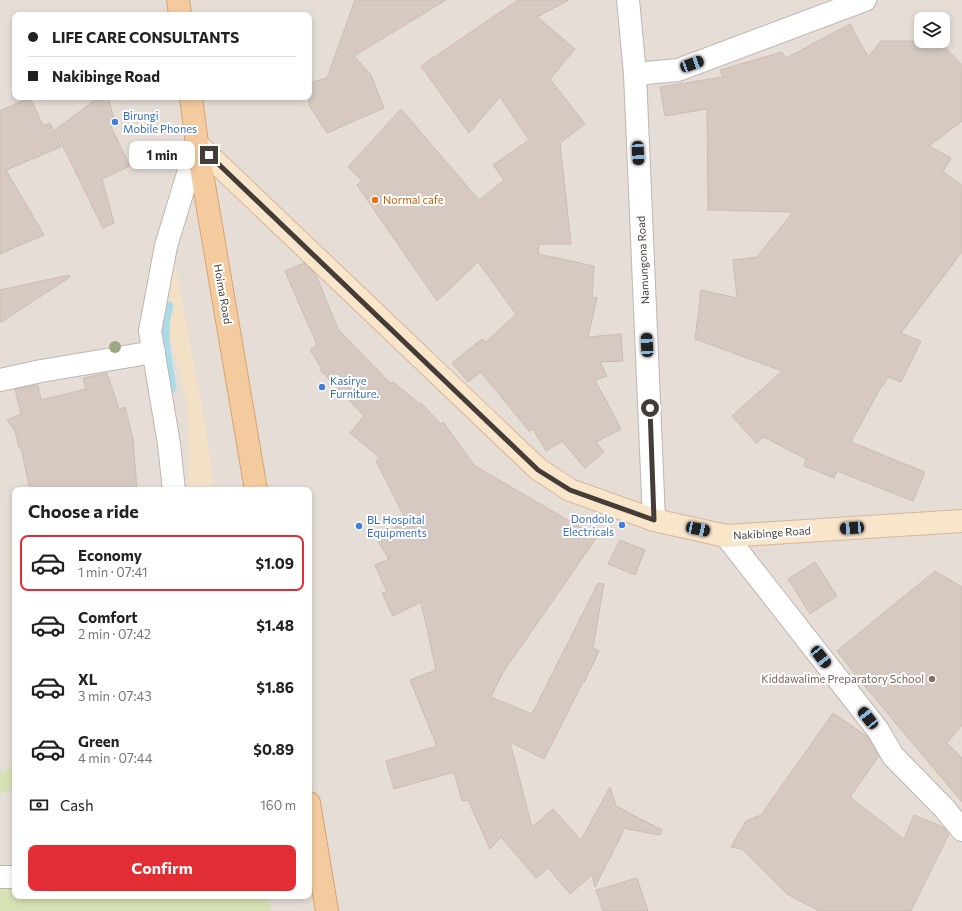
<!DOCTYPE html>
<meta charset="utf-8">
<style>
body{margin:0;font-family:Commissioner,sans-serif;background:#f6f6f6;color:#222;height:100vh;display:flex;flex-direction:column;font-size:15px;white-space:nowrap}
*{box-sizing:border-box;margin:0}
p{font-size:13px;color:#767676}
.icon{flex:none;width:22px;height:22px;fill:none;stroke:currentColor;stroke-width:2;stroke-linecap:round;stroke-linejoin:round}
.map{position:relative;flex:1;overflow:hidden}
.panel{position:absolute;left:12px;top:487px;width:300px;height:412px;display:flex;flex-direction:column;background:#fff;border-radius:8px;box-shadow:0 2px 6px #0003}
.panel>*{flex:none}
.top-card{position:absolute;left:12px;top:12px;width:300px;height:88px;border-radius:8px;box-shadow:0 2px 6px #0003;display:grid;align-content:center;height:88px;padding:0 16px;background:#fff}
.tools{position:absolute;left:914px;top:12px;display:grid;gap:8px}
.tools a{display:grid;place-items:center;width:36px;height:36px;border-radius:8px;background:#fff;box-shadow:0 2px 6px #0003;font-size:20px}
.end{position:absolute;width:18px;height:18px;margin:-9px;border:5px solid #443c37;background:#fff;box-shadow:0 0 0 2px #fff}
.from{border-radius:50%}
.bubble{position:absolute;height:28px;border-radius:8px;background:#fff;box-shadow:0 2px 6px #0003;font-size:13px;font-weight:700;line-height:28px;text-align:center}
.car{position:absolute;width:12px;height:24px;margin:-12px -6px;border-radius:5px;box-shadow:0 0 3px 1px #0007;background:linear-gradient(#222 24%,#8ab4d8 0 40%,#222 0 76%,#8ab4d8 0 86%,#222 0)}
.top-card b{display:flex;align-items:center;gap:14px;height:38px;font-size:15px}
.top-card b+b{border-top:1px solid #e0e0e0}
.top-card i{width:10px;height:10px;background:#222}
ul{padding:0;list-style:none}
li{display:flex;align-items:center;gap:12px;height:56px;margin:0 8px 6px;padding:0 8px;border:2px solid transparent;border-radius:8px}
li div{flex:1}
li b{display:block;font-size:15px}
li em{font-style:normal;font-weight:700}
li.active{border-color:#e32d34}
li>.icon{width:36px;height:36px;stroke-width:1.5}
h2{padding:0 16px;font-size:18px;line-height:48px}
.pay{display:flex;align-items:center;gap:10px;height:44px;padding:0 16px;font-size:15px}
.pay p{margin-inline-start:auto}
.action{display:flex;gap:8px;margin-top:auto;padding:8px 16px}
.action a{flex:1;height:46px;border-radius:8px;background:#e32d34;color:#fff;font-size:16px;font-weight:700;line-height:46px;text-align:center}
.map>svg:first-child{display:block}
.residential{fill:#e5ddd6;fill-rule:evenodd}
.green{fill:#d6e2b4}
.sand{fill:#f2e1c7}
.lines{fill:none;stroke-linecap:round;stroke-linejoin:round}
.stream{stroke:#aadbe8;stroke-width:9}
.building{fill:#d5c9c1;stroke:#ccbdb2}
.street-casing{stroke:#bfb6ae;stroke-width:24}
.secondary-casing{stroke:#d0b99d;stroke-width:24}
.primary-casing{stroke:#d7a470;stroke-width:24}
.street{stroke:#fff;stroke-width:22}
.secondary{stroke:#f9e5ca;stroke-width:22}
.primary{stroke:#f4cb9e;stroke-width:22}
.tree{fill:#9ba882}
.route{stroke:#443c37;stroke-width:5}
.shop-dot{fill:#3f7fe0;stroke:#fff;stroke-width:1.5}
.food-dot{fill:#e8710a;stroke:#fff;stroke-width:1.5}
.education-dot{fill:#8d6e63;stroke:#fff;stroke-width:1.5}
.labels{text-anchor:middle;stroke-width:4;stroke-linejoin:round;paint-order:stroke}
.shop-label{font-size:11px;fill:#366cbe;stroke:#fff;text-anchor:start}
.food-label{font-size:11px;fill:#c56008;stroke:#fff;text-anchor:start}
.street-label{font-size:11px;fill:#443c37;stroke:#fff}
.education-label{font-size:11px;fill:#785e54;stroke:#fff;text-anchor:end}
</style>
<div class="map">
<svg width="962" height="911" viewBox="0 0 962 911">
<rect width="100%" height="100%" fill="#f2ede7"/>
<!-- residential -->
<path class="residential" d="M 0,0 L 962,0 L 962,911 L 0,911 ZM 15,15 L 309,15 L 309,97 L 15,97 ZM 921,19 L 943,19 L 943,41 L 921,41 ZM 15,490 L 309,490 L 309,896 L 15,896 Z"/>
<!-- green -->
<g class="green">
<path d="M 15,760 L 15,790 L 0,793 L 0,774 L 10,768 Z"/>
<path d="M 15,883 L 15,896 L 269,896 L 271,911 L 0,911 L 0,884 Z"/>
</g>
<!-- sand -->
<path class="sand" d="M 174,259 L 206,428 L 214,490 L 189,490 L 187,402 L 173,350 L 163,308 Z"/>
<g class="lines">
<!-- stream -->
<path class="stream" d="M 169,306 C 160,332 168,361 172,388"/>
</g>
<!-- building -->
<g class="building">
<path d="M 355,0 L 446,0 L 354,56 L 371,75 L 384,108 L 327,133 L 309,105 L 309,83 L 327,78 Z"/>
<path d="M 518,0 L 569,0 L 537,17 L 575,49 L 550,79 L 585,124 L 560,143 L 571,244 L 539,244 L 538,254 L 594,266 L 592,297 L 597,298 L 588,337 L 621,334 L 623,361 L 600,362 L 607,376 L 595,380 L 621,429 L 596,442 L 604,452 L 585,468 L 562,441 L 546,451 L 533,429 L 529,431 L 481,372 L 468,382 L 452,363 L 482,339 L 486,342 L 516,314 L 478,262 L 437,301 L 357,185 L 362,181 L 348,167 L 401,109 L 479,200 L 504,180 L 493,165 L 529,140 L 500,97 L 469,133 L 421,66 Z"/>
<path d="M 850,24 L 868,57 L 881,41 L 939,41 L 962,65 L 962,121 L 929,146 L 951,158 L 943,172 L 962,185 L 962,252 L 901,333 L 921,341 L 901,382 L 888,377 L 883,386 L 882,385 L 851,442 L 925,472 L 913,501 L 837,471 L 834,478 L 804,466 L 806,459 L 764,437 L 756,443 L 732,416 L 782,371 L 695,339 L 701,290 L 737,298 L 733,260 L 757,257 L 793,212 L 708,210 L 707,109 L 665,116 L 660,87 L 723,77 L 720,70 L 782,52 L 786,58 Z"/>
<path d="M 30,97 L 43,126 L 50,123 L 61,147 L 6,170 L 44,235 L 0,254 L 0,111 Z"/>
<path d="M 99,97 L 108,97 L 115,122 L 111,127 L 130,166 L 102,179 L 114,223 L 103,228 L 55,130 Z"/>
<path d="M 304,263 L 315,273 L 338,329 L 391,384 L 393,382 L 420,404 L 421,403 L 441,424 L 443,422 L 475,466 L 597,537 L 502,674 L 491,697 L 532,714 L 598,583 L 604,584 L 593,648 L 599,651 L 584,683 L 583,682 L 544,759 L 510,742 L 532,827 L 553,809 L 581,840 L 610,787 L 616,806 L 662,830 L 660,835 L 622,828 L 623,832 L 595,887 L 592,875 L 570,894 L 548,868 L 536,878 L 501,837 L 490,849 L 468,800 L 462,801 L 454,772 L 394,789 L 386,761 L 437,746 L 410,680 L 436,670 L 421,602 L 393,616 L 382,593 L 387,592 L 375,565 L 389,559 L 377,540 L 406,520 L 376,461 L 380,458 L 350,433 L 364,416 L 320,370 L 322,369 L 310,350 L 317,345 L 285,271 Z"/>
<path d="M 69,275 L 70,277 L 0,323 L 0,290 Z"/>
<path d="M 107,373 L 119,409 L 125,407 L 133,439 L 137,490 L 30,490 L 21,448 L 19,448 L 15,431 L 7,420 L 21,414 L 15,389 L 38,385 L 41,400 L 86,389 L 83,378 Z"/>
<path d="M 620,540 L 645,550 L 635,575 L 608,564 Z"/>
<path d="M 815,562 L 837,596 L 810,614 L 788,579 Z"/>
<path d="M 935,571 L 962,587 L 962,725 L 947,743 L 962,758 L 962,802 L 858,678 L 837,651 Z"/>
<path d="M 833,713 L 868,737 L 879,756 L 850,797 L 904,839 L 914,815 L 943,827 L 949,834 L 911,911 L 819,911 L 787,894 L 742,849 L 731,847 L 746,821 L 761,815 Z"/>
<path d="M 637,878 L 648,911 L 603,911 L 596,890 Z"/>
</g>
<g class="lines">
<!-- street casing -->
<g class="street-casing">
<g id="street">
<path d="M 628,0 L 635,74 L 654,520"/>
<path d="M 635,74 L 678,70 L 865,0"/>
<path d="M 0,380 L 41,371 L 154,352"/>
<path d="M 174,490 L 169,444 L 150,331 L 166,246 L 197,144"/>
<path d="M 726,536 L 878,730 L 893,756 L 944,808 L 962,830"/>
<path d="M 0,877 L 15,877"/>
</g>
</g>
<!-- secondary casing -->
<g class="secondary-casing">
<path id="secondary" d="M 197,144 L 538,469 L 570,490 L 654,520 L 726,536 L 962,521"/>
</g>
<!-- primary casing -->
<g class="primary-casing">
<g id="primary">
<path d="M 178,0 L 180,15"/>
<path d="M 191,97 L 197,144 L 256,490"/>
<path d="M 309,803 L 327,911"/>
</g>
</g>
<!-- street -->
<use href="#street" class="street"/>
<!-- secondary -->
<use href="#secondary" class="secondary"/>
<!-- primary -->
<use href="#primary" class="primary"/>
</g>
<!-- trees -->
<circle class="tree" cx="115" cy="347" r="6"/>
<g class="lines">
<!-- route -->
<path class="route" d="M 209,155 L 538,470 L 570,490 L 654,520 L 650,408"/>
</g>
<!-- markers -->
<g class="shop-dot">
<circle cx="115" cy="122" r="4"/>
<circle cx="322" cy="387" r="4"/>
<circle cx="622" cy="525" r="4"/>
<circle cx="359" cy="526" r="4"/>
</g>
<circle class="food-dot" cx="375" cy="200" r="4"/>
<circle class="education-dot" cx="932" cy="679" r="4"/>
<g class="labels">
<!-- shop labels -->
<g class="shop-label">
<text x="123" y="120">Birungi<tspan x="123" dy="13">Mobile Phones</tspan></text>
<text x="330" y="385">Kasirye<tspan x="330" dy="13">Furniture.</tspan></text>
<text x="614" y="523" text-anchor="end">Dondolo<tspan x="614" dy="13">Electricals</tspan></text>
<text x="367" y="524">BL Hospital<tspan x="367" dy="13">Equipments</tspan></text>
</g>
<!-- food labels -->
<g class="food-label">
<text x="383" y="204">Normal cafe</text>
</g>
<!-- street labels -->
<g class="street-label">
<text transform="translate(643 260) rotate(-93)" y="4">Namungona Road</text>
<text transform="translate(223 294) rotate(80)" y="4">Hoima Road</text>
<text transform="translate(772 533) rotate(-4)" y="4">Nakibinge Road</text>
</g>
<!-- education labels -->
<g class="education-label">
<text x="924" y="683">Kiddawalime Preparatory School</text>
</g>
</g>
</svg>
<div class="tools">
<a><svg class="icon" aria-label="layers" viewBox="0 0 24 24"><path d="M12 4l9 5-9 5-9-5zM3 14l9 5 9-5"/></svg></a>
</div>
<i class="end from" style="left:650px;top:408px"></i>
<i class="end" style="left:209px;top:155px"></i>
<div class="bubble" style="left:129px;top:141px;width:66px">1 min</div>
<i class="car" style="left:692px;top:64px;rotate:70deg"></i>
<i class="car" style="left:638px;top:153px;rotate:177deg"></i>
<i class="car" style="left:647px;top:345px;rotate:357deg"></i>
<i class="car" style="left:852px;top:528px;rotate:266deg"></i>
<i class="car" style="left:698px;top:529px;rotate:102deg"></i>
<i class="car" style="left:821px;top:657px;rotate:142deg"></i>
<i class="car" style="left:868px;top:718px;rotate:322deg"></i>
<div class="top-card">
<b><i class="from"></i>LIFE CARE CONSULTANTS</b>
<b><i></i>Nakibinge Road</b>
</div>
<section class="panel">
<h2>Choose a ride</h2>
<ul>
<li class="active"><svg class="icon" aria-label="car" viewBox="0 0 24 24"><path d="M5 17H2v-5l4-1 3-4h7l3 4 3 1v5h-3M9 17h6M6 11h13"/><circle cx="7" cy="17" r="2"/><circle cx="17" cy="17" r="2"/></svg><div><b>Economy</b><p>1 min · 07:41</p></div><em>$1.09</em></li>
<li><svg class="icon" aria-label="car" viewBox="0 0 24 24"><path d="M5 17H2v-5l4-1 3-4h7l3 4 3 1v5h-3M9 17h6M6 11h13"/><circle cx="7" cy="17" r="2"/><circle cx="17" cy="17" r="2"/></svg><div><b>Comfort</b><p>2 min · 07:42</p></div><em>$1.48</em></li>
<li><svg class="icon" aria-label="car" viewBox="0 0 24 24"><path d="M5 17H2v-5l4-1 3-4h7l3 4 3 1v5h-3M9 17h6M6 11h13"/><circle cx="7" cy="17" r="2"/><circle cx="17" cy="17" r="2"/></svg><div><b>XL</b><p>3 min · 07:43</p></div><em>$1.86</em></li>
<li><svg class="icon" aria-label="car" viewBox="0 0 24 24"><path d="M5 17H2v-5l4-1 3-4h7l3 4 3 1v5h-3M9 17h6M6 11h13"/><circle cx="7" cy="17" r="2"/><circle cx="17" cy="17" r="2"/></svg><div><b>Green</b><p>4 min · 07:44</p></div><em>$0.89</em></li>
</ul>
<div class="pay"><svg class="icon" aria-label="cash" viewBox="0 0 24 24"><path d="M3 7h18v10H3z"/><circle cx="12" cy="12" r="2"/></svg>Cash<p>160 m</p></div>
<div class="action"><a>Confirm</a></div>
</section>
</div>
